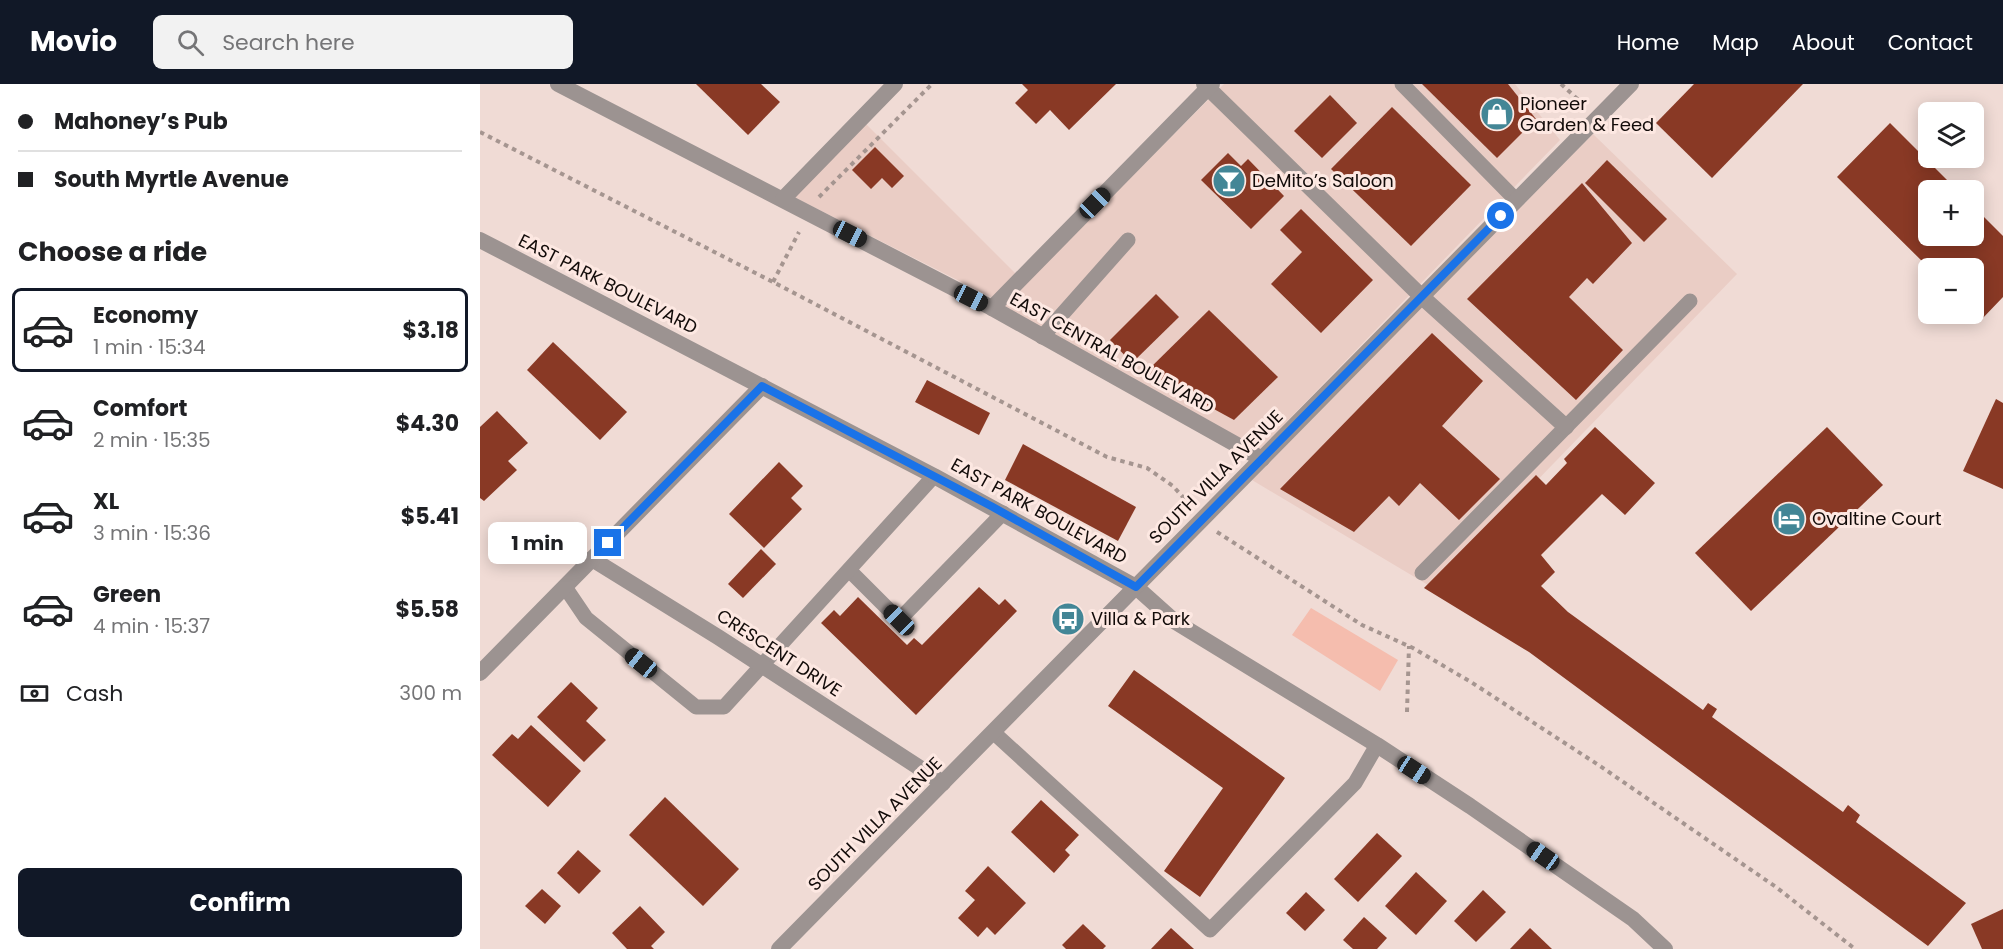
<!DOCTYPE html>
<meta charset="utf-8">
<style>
body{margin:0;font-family:Poppins,sans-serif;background:#f2f2f2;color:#202124;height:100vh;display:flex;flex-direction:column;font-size:22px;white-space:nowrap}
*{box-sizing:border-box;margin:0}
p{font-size:20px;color:#757577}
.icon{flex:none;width:33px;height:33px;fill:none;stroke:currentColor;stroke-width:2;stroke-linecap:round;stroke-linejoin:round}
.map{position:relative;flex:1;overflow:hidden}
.panel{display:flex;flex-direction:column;background:#fff;width:480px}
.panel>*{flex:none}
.guide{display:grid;align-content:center;height:132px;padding:0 18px;background:#fff}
.controls{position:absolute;left:1438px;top:18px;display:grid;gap:12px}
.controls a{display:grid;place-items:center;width:66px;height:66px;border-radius:9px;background:#fff;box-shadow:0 3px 15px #0003;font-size:30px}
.end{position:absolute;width:27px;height:27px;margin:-14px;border:8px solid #1a73e8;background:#fff;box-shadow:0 0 0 3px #fff}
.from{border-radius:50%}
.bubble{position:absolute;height:42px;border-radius:9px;background:#fff;box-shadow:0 3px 15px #0003;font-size:20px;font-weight:700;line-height:42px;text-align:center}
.car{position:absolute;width:18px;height:36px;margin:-18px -9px;border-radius:8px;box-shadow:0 0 4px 2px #0007;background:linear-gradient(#222 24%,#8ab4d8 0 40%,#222 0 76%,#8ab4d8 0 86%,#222 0)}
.guide b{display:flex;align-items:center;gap:21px;height:57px;font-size:22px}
.guide b+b{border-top:2px solid #e0e0e0}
.guide i{width:15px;height:15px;background:#202124}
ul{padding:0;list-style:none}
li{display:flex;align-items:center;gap:18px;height:84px;margin:0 12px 9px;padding:0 6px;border:3px solid transparent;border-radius:9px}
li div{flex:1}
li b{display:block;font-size:22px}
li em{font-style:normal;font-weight:700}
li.on{border-color:#111827}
li>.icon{width:54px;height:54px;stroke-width:1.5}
h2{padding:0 18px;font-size:27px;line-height:72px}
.pay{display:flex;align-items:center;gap:15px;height:66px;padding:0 18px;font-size:22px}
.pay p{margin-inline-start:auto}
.action{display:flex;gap:12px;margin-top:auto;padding:12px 18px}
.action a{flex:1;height:69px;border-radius:9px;background:#111827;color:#fff;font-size:24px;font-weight:700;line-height:69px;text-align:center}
header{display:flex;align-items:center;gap:36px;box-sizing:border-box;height:84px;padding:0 30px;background:#111827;color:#fff}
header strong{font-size:28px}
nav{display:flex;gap:33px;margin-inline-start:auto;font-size:21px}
.search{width:420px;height:54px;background:#f2f2f2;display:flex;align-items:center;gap:15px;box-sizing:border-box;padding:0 21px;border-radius:9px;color:#757577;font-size:22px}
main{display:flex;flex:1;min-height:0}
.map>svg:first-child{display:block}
.built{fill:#eacdc5}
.green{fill:#f5bdae}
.building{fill:#893925}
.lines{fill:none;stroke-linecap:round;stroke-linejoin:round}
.path{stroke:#a59590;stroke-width:4;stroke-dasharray:4.5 4.5;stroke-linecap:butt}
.service{stroke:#9c9391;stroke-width:15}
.minor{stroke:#9c9391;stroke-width:16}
.route{stroke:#1a73e8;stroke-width:8}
.labels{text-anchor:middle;stroke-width:6;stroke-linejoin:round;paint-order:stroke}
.poi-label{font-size:18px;fill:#120b09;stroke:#fde8e2;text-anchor:start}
.street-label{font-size:18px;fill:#120b09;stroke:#fde8e2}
</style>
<header>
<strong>Movio</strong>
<div class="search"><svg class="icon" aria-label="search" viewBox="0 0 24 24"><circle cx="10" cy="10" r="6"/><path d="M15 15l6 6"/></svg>Search here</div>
<nav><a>Home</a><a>Map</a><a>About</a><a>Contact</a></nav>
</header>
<main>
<section class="panel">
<div class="guide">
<b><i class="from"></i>Mahoney’s Pub</b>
<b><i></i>South Myrtle Avenue</b>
</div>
<h2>Choose a ride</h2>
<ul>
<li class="on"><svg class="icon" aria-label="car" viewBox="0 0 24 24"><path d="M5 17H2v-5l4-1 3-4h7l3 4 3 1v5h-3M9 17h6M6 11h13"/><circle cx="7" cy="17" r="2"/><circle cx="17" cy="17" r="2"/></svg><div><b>Economy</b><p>1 min · 15:34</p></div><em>$3.18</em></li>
<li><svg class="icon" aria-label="car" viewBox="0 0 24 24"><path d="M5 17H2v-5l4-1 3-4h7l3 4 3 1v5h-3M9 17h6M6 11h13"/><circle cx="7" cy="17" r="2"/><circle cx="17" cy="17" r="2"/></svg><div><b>Comfort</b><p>2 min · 15:35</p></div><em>$4.30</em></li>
<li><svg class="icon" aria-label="car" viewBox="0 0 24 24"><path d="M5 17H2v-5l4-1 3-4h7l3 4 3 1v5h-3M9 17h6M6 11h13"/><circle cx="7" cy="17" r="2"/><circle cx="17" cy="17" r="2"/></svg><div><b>XL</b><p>3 min · 15:36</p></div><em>$5.41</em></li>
<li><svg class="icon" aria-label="car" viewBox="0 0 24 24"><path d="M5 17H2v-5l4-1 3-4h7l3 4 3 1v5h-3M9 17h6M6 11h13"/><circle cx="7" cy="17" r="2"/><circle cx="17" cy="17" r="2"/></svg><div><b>Green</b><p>4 min · 15:37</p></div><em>$5.58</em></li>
</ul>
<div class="pay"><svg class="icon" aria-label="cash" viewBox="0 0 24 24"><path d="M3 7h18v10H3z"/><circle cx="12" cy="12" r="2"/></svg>Cash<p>300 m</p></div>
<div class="action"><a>Confirm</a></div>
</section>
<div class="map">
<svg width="1523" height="865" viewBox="0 0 1523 865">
<rect width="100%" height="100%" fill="#f0dbd5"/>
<!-- built -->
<g class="built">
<path d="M 744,0 L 1035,0 L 1080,56 L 780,365 L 522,223 Z"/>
<path d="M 385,39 L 536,190 L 513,214 L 314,113 Z"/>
<path d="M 1113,50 L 1257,190 L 953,504 L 772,396 Z"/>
</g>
<!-- green -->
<path class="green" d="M 831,524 L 918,576 L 900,607 L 812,551 Z"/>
<!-- building -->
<g class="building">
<path d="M 216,0 L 281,0 L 300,18 L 268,51 Z"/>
<path d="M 542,0 L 636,0 L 589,46 L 570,26 L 556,40 L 535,19 L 548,6 Z"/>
<path d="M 942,0 L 1028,0 L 1056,35 L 1017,74 Z"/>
<path d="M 1214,0 L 1323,0 L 1232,94 L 1176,39 Z"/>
<path d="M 850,11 L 877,39 L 842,74 L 814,47 Z"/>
<path d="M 912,23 L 991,101 L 931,162 L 851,85 Z"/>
<path d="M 1410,39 L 1477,106 L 1449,106 L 1449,152 L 1494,152 L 1494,123 L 1523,152 L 1523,213 L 1501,236 L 1494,229 L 1494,184 L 1449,184 L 1357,93 Z"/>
<path d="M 395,63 L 424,92 L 412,104 L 402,94 L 391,105 L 372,86 Z"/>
<path d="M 748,69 L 761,82 L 768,75 L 804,112 L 771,145 L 721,96 Z"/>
<path d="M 1127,76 L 1187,135 L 1164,158 L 1105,99 Z"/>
<path d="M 1102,99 L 1152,159 L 1113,200 L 1107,194 L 1089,213 L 1143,266 L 1096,316 L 987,215 Z"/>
<path d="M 821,125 L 893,196 L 841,249 L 791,200 L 822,168 L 800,146 Z"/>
<path d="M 676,210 L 699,233 L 652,279 L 630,256 Z"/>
<path d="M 729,226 L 798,293 L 754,336 L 666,288 Z"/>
<path d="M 952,249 L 1003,297 L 962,342 L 1020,395 L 979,436 L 940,399 L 919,422 L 909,412 L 874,448 L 800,405 Z"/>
<path d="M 73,258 L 147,328 L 120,356 L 47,286 Z"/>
<path d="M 447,296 L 510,329 L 499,351 L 435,318 Z"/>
<path d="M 1516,315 L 1523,319 L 1523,405 L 1483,387 Z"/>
<path d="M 17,327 L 48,359 L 28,377 L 37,386 L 4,417 L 0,414 L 0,343 Z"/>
<path d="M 1115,343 L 1175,399 L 1145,431 L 1122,410 L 1061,471 L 1075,488 L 1061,502 L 1088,528 L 1223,626 L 1228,619 L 1237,625 L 1232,633 L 1363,728 L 1368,721 L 1380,731 L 1376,738 L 1486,819 L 1448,862 L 1049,568 L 944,504 L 1056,391 L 1066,401 L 1087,379 L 1084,375 Z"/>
<path d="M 1347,343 L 1403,401 L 1271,527 L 1215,469 Z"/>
<path d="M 543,360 L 656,423 L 638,457 L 525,396 Z"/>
<path d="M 299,378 L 323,402 L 311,414 L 322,425 L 284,464 L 249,430 Z"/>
<path d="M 281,465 L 296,480 L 263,514 L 248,500 Z"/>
<path d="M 499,503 L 519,521 L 525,515 L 537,527 L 436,631 L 341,539 L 354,526 L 360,532 L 378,513 L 427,561 L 434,554 L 442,561 Z"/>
<path d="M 654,586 L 805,694 L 720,813 L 684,787 L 743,704 L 628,622 Z"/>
<path d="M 91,598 L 118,624 L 106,637 L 126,656 L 104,678 L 57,633 Z"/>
<path d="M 51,641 L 101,687 L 68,723 L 12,671 L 32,650 L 38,655 Z"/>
<path d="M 185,713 L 259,785 L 223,822 L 149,751 Z"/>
<path d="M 561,716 L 599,751 L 585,766 L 590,771 L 574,789 L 531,748 Z"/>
<path d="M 897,749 L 922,772 L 878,818 L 854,795 Z"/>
<path d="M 98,766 L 121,787 L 99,810 L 77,789 Z"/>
<path d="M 508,782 L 546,819 L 515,851 L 507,843 L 498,853 L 478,834 L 495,816 L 485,807 Z"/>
<path d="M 936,788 L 967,817 L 936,851 L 905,822 Z"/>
<path d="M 62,805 L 81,822 L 65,840 L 45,822 Z"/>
<path d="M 1003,806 L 1026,828 L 996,858 L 974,837 Z"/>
<path d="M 826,808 L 845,826 L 825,847 L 806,829 Z"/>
<path d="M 160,822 L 185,848 L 171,862 L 174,865 L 147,865 L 132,849 Z"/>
<path d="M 1523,825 L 1523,865 L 1502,865 L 1491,840 Z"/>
<path d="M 884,833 L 907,854 L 897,865 L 873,865 L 863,856 Z"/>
<path d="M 603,840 L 626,862 L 623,865 L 586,865 L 582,861 Z"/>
<path d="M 691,844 L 714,865 L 671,865 Z"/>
<path d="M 1050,844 L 1072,865 L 1030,865 Z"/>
</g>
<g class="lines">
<!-- path -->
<g class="path">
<path d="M 1081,0 L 1103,20"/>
<path d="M 0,48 L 293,198 L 627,373 L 667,384 L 693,402 L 710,421"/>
<path d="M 339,113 L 452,0"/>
<path d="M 293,198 L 319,148"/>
<path d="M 737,448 L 882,541 L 933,564 L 991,598 L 1120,682 L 1296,803 L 1375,865"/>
<path d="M 927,628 L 929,562"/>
</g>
<!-- service -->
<g class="service">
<path d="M 922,0 L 1036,116"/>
<path d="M 562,253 L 648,156"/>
<path d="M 370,487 L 419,536 L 523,429"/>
<path d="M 942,489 L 1210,217"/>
<path d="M 85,503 L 106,534 L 216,623 L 244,623 L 454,392"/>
<path d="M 513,648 L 730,846 L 875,699 L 897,661"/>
</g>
<!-- minor -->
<g class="minor">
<path d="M 78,0 L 512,224 L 782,375"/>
<path d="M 724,0 L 941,212 L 1086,343"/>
<path d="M 303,115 L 415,0"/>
<path d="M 0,156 L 454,392 L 656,503 L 694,537 L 897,661 L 990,722 L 1153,835 L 1185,865"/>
<path d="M 512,224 L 732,0"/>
<path d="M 112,475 L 238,553 L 463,699"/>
<path d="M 0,589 L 282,302"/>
<path d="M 299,865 L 1151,0"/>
</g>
</g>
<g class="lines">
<!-- route -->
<path class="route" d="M 128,459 L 282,302 L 511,422 L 656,503 L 1021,132"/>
</g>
<!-- icons -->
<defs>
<g id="shop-disc" transform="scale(1.725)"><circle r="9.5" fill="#438696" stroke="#fde8e2"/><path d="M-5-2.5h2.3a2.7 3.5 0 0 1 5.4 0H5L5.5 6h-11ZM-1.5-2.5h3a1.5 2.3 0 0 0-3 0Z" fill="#fff"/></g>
<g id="bar-disc" transform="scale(1.725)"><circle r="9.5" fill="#438696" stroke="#fde8e2"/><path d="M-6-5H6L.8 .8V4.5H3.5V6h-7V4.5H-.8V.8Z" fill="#fff"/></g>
<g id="hotel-disc" transform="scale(1.725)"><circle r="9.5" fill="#438696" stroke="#fde8e2"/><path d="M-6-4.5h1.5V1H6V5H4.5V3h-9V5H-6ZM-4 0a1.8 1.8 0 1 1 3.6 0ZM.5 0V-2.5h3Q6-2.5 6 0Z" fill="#fff"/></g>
<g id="bus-disc" transform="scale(1.725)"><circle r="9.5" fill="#438696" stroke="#fde8e2"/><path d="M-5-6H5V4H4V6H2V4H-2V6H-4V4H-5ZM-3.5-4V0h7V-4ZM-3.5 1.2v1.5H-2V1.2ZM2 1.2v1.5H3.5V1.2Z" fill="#fff"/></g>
</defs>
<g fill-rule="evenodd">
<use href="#shop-disc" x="1017" y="30"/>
<use href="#bar-disc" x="749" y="97"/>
<use href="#hotel-disc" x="1309" y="435"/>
<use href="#bus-disc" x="588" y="535"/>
</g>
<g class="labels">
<!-- poi labels -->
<g class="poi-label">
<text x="1040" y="26">Pioneer<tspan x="1040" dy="21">Garden &amp; Feed</tspan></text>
<text x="772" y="103">DeMito’s Saloon</text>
<text x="1332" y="441">Ovaltine Court</text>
<text x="611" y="541">Villa &amp; Park</text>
</g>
<!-- street labels -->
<g class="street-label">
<text transform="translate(128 200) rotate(27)" y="6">EAST PARK BOULEVARD</text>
<text transform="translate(632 269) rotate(29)" y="6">EAST CENTRAL BOULEVARD</text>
<text transform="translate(736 393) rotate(-45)" y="6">SOUTH VILLA AVENUE</text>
<text transform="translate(559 427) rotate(29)" y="6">EAST PARK BOULEVARD</text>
<text transform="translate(299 569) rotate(33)" y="6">CRESCENT DRIVE</text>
<text transform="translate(395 740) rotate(-45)" y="6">SOUTH VILLA AVENUE</text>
</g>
</g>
</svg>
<div class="controls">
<a><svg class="icon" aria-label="layers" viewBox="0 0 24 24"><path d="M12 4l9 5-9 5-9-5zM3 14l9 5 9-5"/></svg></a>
<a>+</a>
<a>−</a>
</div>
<i class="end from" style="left:1021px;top:132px"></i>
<i class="end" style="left:128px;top:459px"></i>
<div class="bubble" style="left:8px;top:438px;width:99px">1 min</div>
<i class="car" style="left:615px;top:119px;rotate:45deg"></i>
<i class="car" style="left:370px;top:150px;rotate:117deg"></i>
<i class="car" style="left:491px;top:214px;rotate:117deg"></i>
<i class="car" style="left:419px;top:536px;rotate:315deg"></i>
<i class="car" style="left:161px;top:579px;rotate:309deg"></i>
<i class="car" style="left:934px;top:686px;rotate:123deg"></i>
<i class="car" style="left:1063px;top:772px;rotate:305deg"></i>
</div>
</main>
